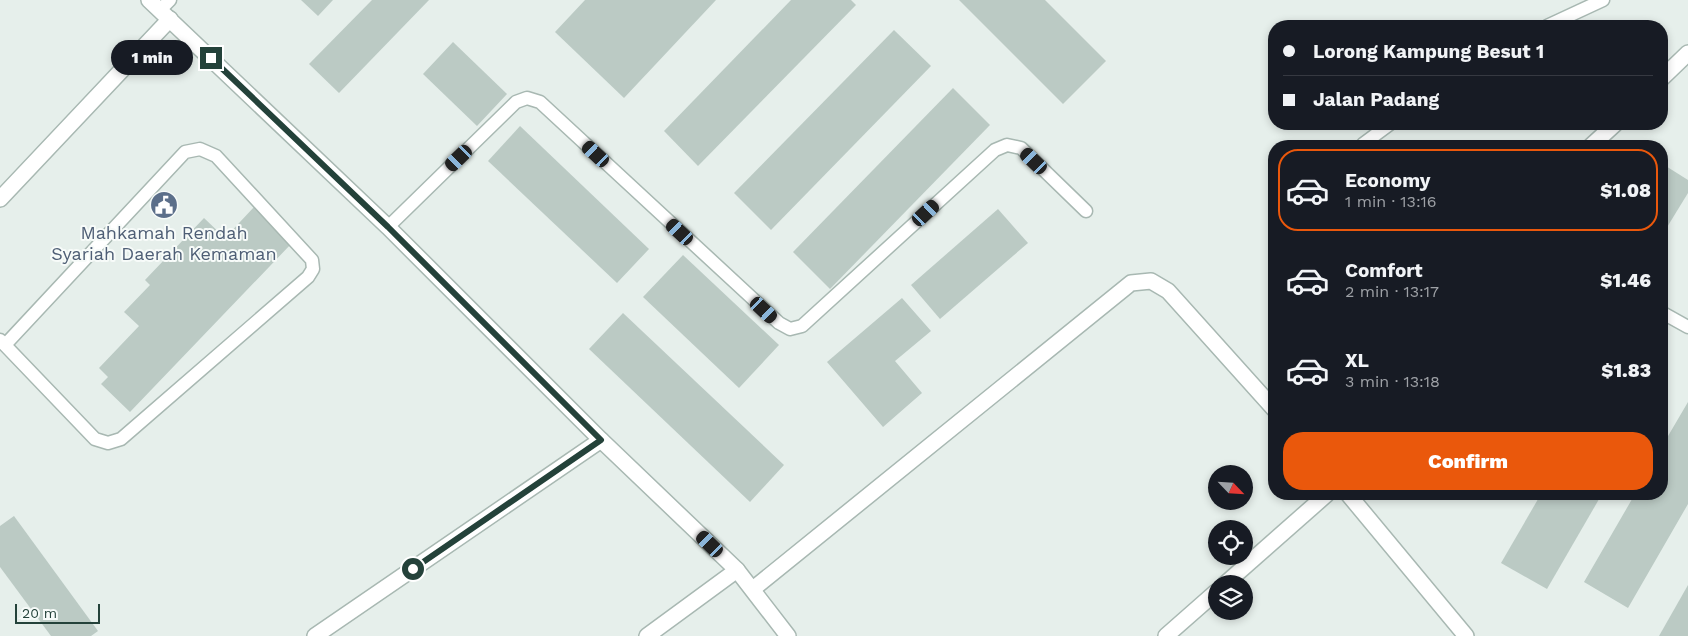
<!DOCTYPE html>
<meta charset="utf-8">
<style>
body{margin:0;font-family:"Work Sans",sans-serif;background:#20242c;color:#f1f3f6;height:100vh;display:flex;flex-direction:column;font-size:19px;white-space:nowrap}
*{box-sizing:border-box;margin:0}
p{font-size:16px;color:#9ea1a6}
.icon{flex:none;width:28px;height:28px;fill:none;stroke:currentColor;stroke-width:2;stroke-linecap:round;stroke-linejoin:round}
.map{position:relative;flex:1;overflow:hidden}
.details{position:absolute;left:1268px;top:140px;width:400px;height:360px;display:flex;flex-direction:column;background:#171b24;border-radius:20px;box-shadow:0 2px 8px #0003}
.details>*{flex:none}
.banner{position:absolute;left:1268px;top:20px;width:400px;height:110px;border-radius:20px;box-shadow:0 2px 8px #0003;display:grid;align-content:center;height:110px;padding:0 15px;background:#171b24}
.needle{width:32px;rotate:115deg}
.tools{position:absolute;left:1208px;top:465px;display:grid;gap:10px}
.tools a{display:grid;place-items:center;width:45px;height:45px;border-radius:50%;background:#171b24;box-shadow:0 2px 8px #0003;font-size:25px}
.scale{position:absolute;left:15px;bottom:12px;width:85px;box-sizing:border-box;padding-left:5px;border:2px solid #24423a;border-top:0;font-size:14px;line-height:18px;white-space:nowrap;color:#24423a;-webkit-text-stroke:4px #f7fbf9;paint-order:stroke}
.end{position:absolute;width:22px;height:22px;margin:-11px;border:6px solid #24423a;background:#fff;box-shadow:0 0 0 2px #fff}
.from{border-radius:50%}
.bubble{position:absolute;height:35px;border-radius:18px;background:#171b24;box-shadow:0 2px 8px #0003;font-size:16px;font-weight:800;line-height:35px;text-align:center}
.car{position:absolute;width:15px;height:30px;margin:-15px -8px;border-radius:6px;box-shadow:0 0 4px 1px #0007;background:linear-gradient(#222 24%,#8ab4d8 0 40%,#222 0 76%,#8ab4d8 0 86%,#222 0)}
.banner b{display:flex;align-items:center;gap:18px;height:48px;font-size:19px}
.banner b+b{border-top:1px solid #363941}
.banner i{width:12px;height:12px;background:#f1f3f6}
ul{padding:9px 0 0;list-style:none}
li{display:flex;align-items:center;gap:15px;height:82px;margin:0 10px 8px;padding:0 5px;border:2px solid transparent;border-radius:20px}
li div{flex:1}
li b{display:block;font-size:19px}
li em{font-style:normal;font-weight:800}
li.selected{border-color:#ea580c}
li>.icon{width:45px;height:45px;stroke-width:1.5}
.button{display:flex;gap:10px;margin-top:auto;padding:10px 15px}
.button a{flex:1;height:58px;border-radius:20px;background:#ea580c;color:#fff;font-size:20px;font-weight:800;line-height:58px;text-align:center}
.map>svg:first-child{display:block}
.building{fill:#bbcac4}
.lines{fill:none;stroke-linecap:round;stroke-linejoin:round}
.service-casing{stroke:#a8b8b2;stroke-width:15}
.minor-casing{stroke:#a8b8b2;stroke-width:18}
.service{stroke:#fff;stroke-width:12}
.minor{stroke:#fff;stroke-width:15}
.route{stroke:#24423a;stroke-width:6}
.labels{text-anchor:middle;stroke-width:4;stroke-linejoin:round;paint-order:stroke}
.service-label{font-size:18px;fill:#4e5e75;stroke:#f7fbf9}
</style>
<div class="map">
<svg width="1688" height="636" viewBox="0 0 1688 636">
<rect width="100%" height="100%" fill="#e6efeb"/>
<!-- building -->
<g class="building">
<path d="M 301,0 L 333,0 L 318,16 Z"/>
<path d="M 372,0 L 429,0 L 339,93 L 309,64 Z"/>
<path d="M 585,0 L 716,0 L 624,98 L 555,32 Z"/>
<path d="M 791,0 L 851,0 L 856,5 L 698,166 L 664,131 Z"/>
<path d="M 959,0 L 1045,0 L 1106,61 L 1063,104 Z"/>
<path d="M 894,30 L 931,66 L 771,230 L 734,193 Z"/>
<path d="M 453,42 L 507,94 L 477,126 L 423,74 Z"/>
<path d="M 953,88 L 990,125 L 830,289 L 793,252 Z"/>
<path d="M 520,126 L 649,249 L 617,283 L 488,161 Z"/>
<path d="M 1661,163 L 1688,180 L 1688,193 L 1661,237 Z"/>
<path d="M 254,207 L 292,243 L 130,412 L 101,384 L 108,377 L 99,368 L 139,326 L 124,312 L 150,285 L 145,280 L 204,218 L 225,238 Z"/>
<path d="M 998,209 L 1028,243 L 940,319 L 911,285 Z"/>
<path d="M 683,255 L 779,345 L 739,388 L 643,297 Z"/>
<path d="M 902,298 L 931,331 L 895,361 L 922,393 L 883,427 L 827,362 Z"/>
<path d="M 623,313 L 784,465 L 750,502 L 589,349 Z"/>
<path d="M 1688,402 L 1688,504 L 1628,608 L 1584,582 L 1635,494 L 1661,494 L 1661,448 Z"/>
<path d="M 1541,494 L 1602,494 L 1547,589 L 1501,563 Z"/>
<path d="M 14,516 L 98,631 L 91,636 L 51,636 L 0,567 L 0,526 Z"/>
<path d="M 1688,585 L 1688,636 L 1659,636 Z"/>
</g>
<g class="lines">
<!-- service casing -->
<g class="service-casing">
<g id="service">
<path d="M 160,10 L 170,0"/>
<path d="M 1547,26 L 1603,0"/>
<path d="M 1363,144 L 1390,124"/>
<path d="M 388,227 L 516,102 L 527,98 L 540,102 L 779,323 L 790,329 L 802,326 L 995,150 L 1007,145 L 1021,148 L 1086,211"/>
<path d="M 1661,312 L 1688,327"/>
<path d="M 0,340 L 95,439 L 108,443 L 121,439 L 308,277 L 313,269 L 312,260 L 216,156 L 200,149 L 185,152 L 5,345"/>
</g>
</g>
<!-- minor casing -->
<g class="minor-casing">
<g id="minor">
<path d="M 149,0 L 388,227 L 601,440 L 737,570 L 788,636"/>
<path d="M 1661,79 L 1688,53"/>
<path d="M 1591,146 L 1615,124"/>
<path d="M 0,199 L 170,19"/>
<path d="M 1348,494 L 1466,636"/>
<path d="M 1225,584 L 1327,494"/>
<path d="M 753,589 L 1131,283 L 1151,281 L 1168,291 L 1274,409"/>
<path d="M 315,636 L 601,440"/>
<path d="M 647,636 L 737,570"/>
<path d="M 1166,636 L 1216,592"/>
</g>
</g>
<!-- service -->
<use href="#service" class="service"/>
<!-- minor -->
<use href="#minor" class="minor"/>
</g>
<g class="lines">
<!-- route -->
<path class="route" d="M 211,58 L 388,227 L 601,440 L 413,569"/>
</g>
<!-- icons -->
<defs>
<g id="civic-disc" transform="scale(1.4375)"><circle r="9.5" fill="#5c6f8a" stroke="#f7fbf9"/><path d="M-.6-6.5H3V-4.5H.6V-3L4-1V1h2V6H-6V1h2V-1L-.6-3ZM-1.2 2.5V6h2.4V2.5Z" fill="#fff"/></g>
</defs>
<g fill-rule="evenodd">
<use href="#civic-disc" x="164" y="205"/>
</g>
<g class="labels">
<!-- service labels -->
<g class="service-label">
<text x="164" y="239">Mahkamah Rendah<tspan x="164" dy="21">Syariah Daerah Kemaman</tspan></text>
</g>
</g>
</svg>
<div class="tools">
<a><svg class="needle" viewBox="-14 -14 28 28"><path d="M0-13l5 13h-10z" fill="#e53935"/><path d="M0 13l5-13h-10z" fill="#9ea1a6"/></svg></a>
<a><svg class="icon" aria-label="locate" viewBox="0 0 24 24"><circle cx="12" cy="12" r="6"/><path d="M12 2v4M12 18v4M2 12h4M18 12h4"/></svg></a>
<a><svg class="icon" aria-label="layers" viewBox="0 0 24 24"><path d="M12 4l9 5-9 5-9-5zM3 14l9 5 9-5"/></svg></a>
</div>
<div class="scale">20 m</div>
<i class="end from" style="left:413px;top:569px"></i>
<i class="end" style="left:211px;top:58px"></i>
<div class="bubble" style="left:111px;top:40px;width:82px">1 min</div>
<i class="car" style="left:596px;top:154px;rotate:313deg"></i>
<i class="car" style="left:459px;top:158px;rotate:226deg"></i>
<i class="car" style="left:1034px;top:161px;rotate:314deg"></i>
<i class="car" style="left:926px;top:213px;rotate:47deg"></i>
<i class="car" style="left:680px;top:232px;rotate:313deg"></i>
<i class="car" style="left:764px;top:310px;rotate:133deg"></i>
<i class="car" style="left:710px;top:544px;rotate:314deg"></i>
<div class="banner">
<b><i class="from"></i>Lorong Kampung Besut 1</b>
<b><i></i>Jalan Padang</b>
</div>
<section class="details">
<ul>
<li class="selected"><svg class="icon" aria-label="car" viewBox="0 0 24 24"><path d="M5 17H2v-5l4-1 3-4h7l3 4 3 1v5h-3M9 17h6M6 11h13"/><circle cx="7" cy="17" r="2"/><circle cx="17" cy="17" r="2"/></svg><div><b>Economy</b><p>1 min · 13:16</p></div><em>$1.08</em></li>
<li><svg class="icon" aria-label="car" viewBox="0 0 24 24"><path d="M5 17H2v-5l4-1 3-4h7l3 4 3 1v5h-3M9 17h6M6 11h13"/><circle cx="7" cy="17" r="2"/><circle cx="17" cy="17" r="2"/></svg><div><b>Comfort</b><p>2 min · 13:17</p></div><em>$1.46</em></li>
<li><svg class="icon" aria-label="car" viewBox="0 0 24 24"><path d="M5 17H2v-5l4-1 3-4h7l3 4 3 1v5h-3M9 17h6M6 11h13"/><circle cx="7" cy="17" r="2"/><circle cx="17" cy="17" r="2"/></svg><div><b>XL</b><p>3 min · 13:18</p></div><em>$1.83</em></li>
</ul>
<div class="button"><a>Confirm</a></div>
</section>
</div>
